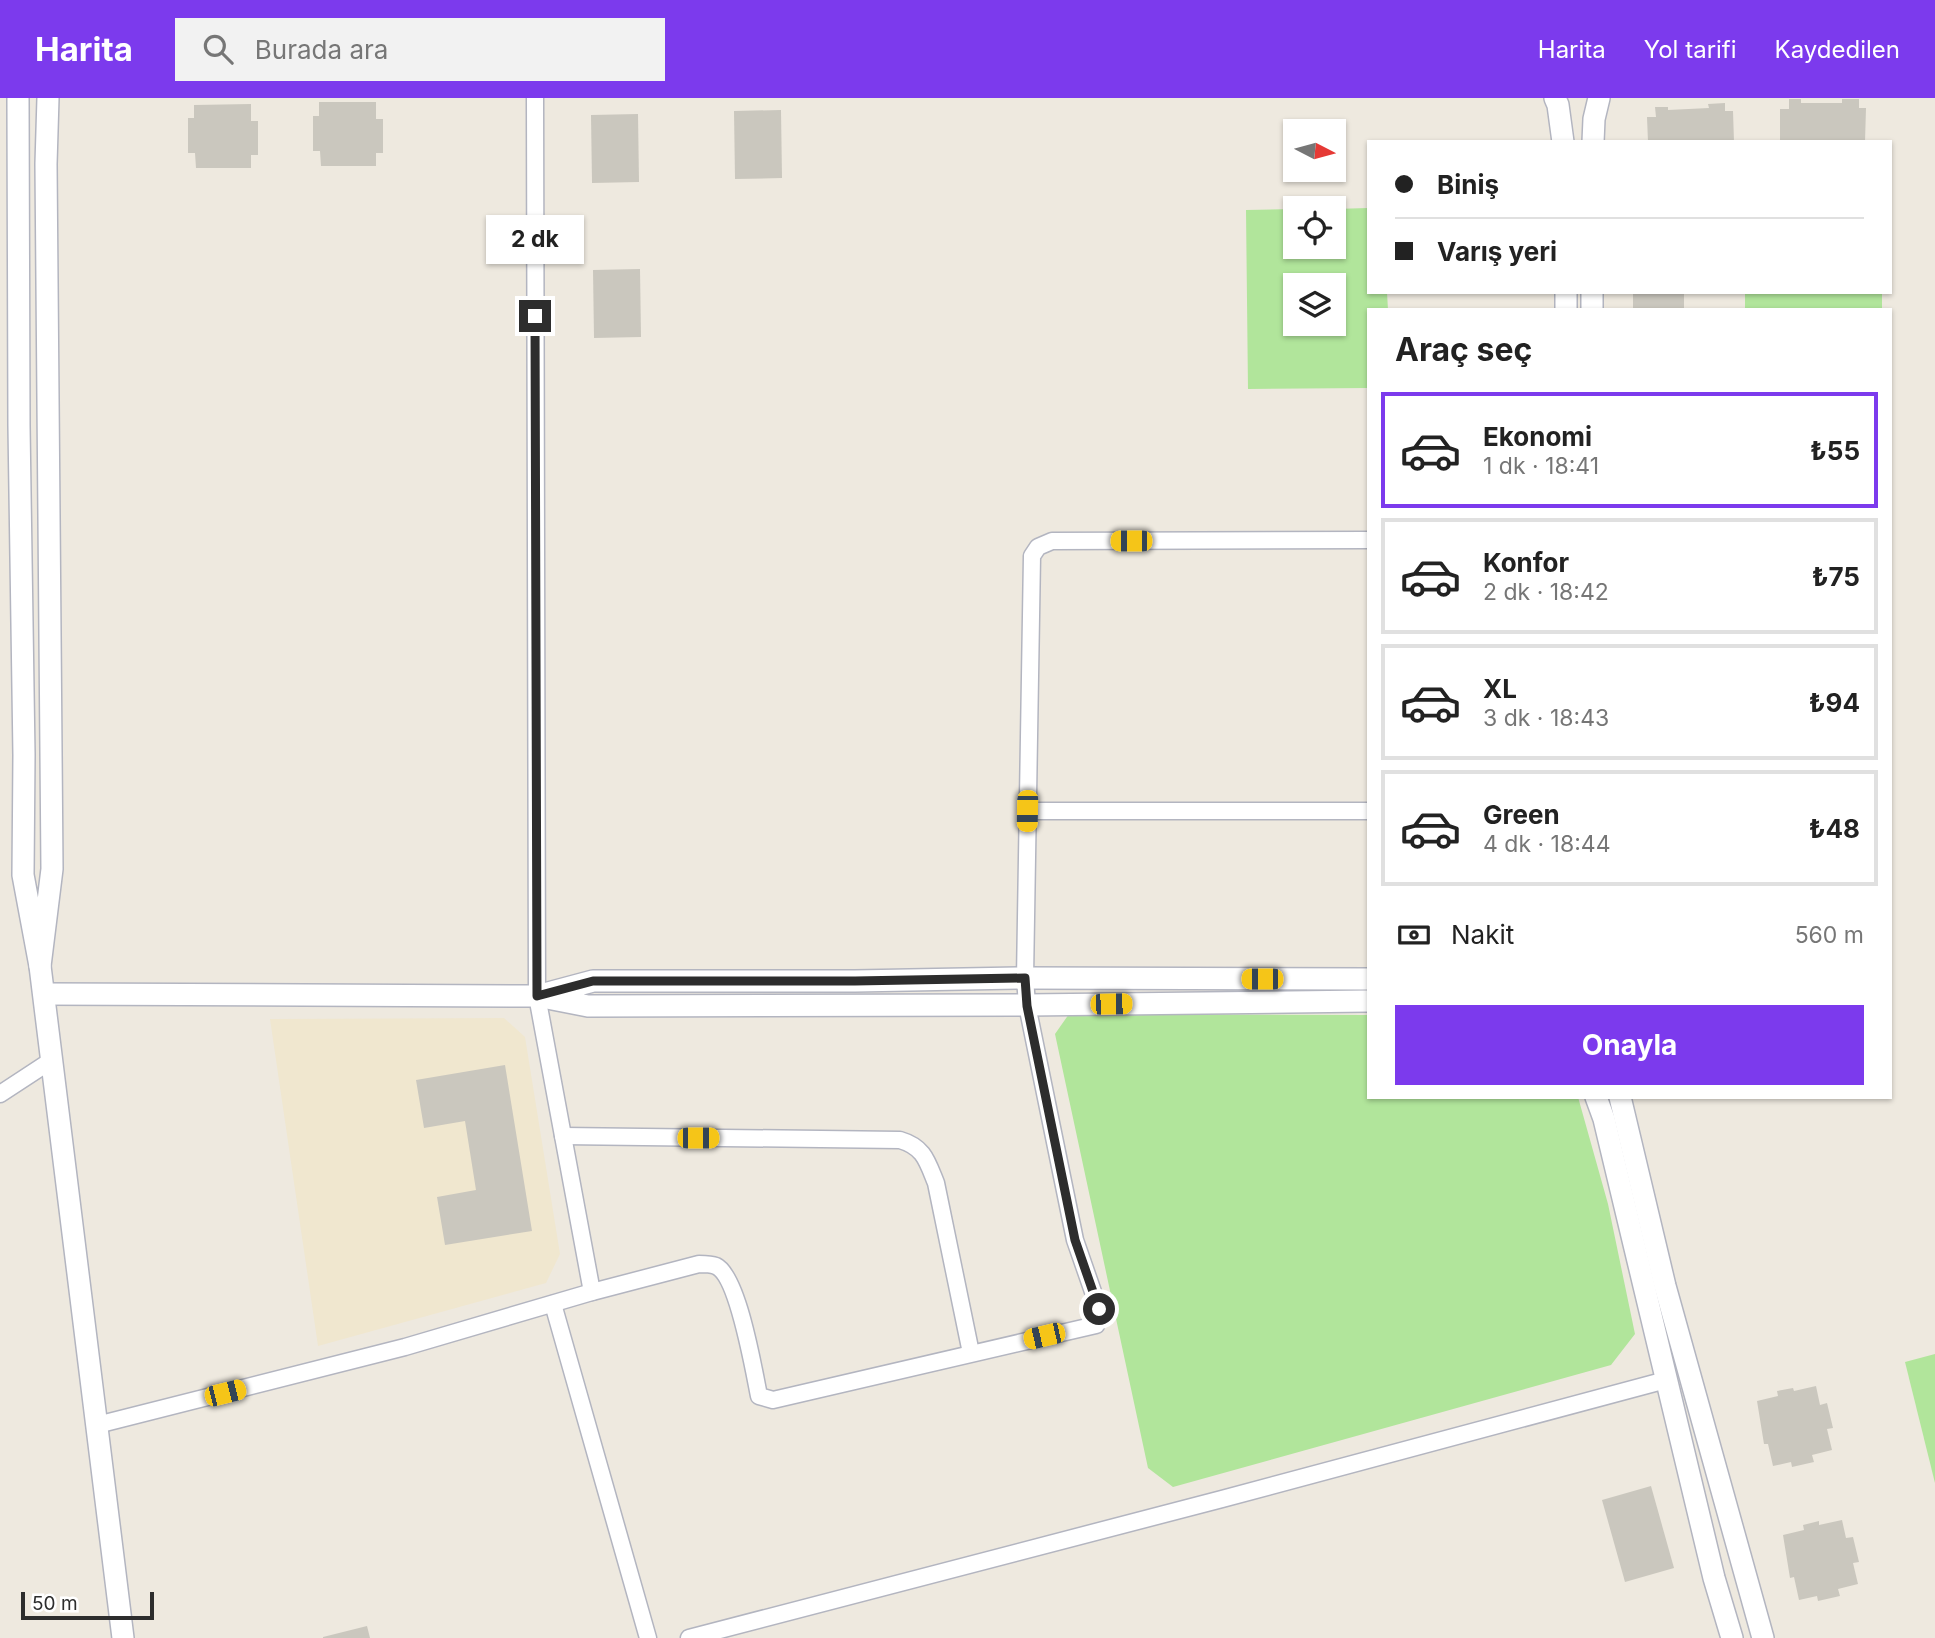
<!DOCTYPE html>
<html lang="tr">
<meta charset="utf-8">
<style>
body{margin:0;font-family:Inter,sans-serif;background:#f2f2f2;color:#222;height:100vh;display:flex;flex-direction:column;font-size:26px;white-space:nowrap}
*{box-sizing:border-box;margin:0}
p{font-size:23px;color:#767676}
.icon{flex:none;width:38px;height:38px;fill:none;stroke:currentColor;stroke-width:2;stroke-linecap:round;stroke-linejoin:round}
.map{position:relative;flex:1;overflow:hidden}
.details{position:absolute;left:1367px;top:210px;width:525px;height:791px;display:flex;flex-direction:column;background:#fff;border-radius:0px;box-shadow:0 2px 5px #0004}
.details>*{flex:none}
.hud{position:absolute;left:1367px;top:42px;width:525px;height:154px;border-radius:0px;box-shadow:0 2px 5px #0004;display:grid;align-content:center;height:154px;padding:0 28px;background:#fff}
.needle{width:46px;rotate:96deg}
.buttons{position:absolute;left:1283px;top:21px;display:grid;gap:14px}
.buttons a{display:grid;place-items:center;width:63px;height:63px;border-radius:0px;background:#fff;box-shadow:0 2px 5px #0004;font-size:35px}
.scale{position:absolute;left:21px;bottom:18px;width:133px;box-sizing:border-box;padding-left:7px;border:4px solid #2d2d2d;border-top:0;font-size:19px;line-height:24px;white-space:nowrap;color:#2d2d2d;-webkit-text-stroke:5px #fff;paint-order:stroke}
.end{position:absolute;width:32px;height:32px;margin:-16px;border:9px solid #2d2d2d;background:#fff;box-shadow:0 0 0 4px #fff}
.from{border-radius:50%}
.bubble{position:absolute;height:49px;border-radius:0px;background:#fff;box-shadow:0 2px 5px #0004;font-size:23px;font-weight:700;line-height:49px;text-align:center}
.car{position:absolute;width:21px;height:42px;margin:-21px -10px;border-radius:9px;box-shadow:0 0 5px 2px #0007;background:linear-gradient(#f5c518 24%,#345 0 40%,#f5c518 0 76%,#345 0 86%,#f5c518 0)}
.hud b{display:flex;align-items:center;gap:24px;height:66px;font-size:26px}
.hud b+b{border-top:2px solid #e0e0e0}
.hud i{width:18px;height:18px;background:#222}
ul{padding:0;list-style:none}
li{display:flex;align-items:center;gap:21px;height:116px;margin:0 14px 10px;padding:0 14px;border:4px solid #e0e0e0;border-radius:0px}
li div{flex:1}
li b{display:block;font-size:26px}
li em{font-style:normal;font-weight:700}
li.current{border-color:#7c3aed}
li>.icon{width:63px;height:63px;stroke-width:1.5}
h2{padding:0 28px;font-size:32px;line-height:84px}
.pay{display:flex;align-items:center;gap:18px;height:77px;padding:0 28px;font-size:26px}
.pay p{margin-inline-start:auto}
.action{display:flex;gap:14px;margin-top:auto;padding:14px 28px}
.action a{flex:1;height:80px;border-radius:0px;background:#7c3aed;color:#fff;font-size:28px;font-weight:700;line-height:80px;text-align:center}
header{display:flex;align-items:center;gap:42px;box-sizing:border-box;height:98px;padding:0 35px;background:#7c3aed;color:#fff}
header strong{font-size:33px}
nav{display:flex;gap:38px;margin-inline-start:auto;font-size:24px}
.search{width:490px;height:63px;background:#f2f2f2;display:flex;align-items:center;gap:18px;box-sizing:border-box;padding:0 24px;border-radius:0px;color:#767676;font-size:26px}
.map>svg:first-child{display:block}
.education{fill:#f0e7cf}
.green{fill:#b1e59b;fill-rule:evenodd}
.building{fill:#cac7be}
.lines{fill:none;stroke-linecap:round;stroke-linejoin:round}
.minor-casing{stroke:#b3b5c0;stroke-width:19}
.tertiary-casing{stroke:#b3b5c0;stroke-width:24}
.minor{stroke:#fff;stroke-width:16}
.tertiary{stroke:#fff;stroke-width:21}
.route{stroke:#2d2d2d;stroke-width:9}
</style>
<header>
<strong>Harita</strong>
<div class="search"><svg class="icon" aria-label="search" viewBox="0 0 24 24"><circle cx="10" cy="10" r="6"/><path d="M15 15l6 6"/></svg>Burada ara</div>
<nav><a>Harita</a><a>Yol tarifi</a><a>Kaydedilen</a></nav>
</header>
<div class="map">
<svg width="1935" height="1540" viewBox="0 0 1935 1540">
<rect width="100%" height="100%" fill="#eee9df"/>
<!-- education -->
<path class="education" d="M 504,920 L 525,939 L 560,1156 L 546,1185 L 318,1248 L 270,921 Z"/>
<!-- green -->
<g class="green">
<path d="M 1368,110 L 1368,194 L 1387,194 L 1388,212 L 1368,212 L 1368,290 L 1248,291 L 1246,112 L 1295,111 L 1295,149 L 1334,149 L 1334,111 ZM 1295,187 L 1334,187 L 1334,226 L 1295,226 Z"/>
<rect x="1745" y="194" width="137" height="18"/>
<path d="M 1069,916 L 1368,917 L 1368,999 L 1578,999 L 1608,1106 L 1635,1236 L 1611,1267 L 1173,1389 L 1148,1370 L 1055,936 Z"/>
<path d="M 1935,1256 L 1935,1385 L 1905,1264 Z"/>
</g>
<!-- building -->
<g class="building">
<path d="M 1789,1 L 1801,1 L 1801,5 L 1842,5 L 1842,1 L 1859,1 L 1859,10 L 1866,10 L 1865,44 L 1780,44 L 1780,11 L 1789,11 Z"/>
<path d="M 319,4 L 376,4 L 376,21 L 383,21 L 383,55 L 376,55 L 376,68 L 321,68 L 320,53 L 313,53 L 313,18 L 319,18 Z"/>
<path d="M 1725,5 L 1725,13 L 1733,13 L 1734,44 L 1648,44 L 1647,19 L 1656,19 L 1655,9 L 1668,9 L 1668,12 L 1709,10 L 1708,6 Z"/>
<path d="M 251,6 L 251,23 L 258,23 L 258,57 L 251,57 L 251,70 L 196,70 L 195,55 L 188,55 L 188,20 L 194,20 L 194,7 Z"/>
<path d="M 781,12 L 782,80 L 735,81 L 734,13 Z"/>
<path d="M 638,16 L 639,84 L 592,85 L 591,17 Z"/>
<path d="M 640,171 L 641,239 L 594,240 L 593,172 Z"/>
<rect x="1633" y="194" width="51" height="18"/>
<path d="M 505,967 L 532,1133 L 445,1147 L 437,1099 L 476,1092 L 465,1023 L 424,1030 L 416,982 Z"/>
<path d="M 1816,1288 L 1820,1307 L 1827,1305 L 1833,1330 L 1827,1331 L 1832,1352 L 1812,1357 L 1814,1364 L 1792,1369 L 1791,1364 L 1773,1368 L 1768,1346 L 1764,1346 L 1757,1303 L 1778,1298 L 1777,1293 L 1793,1290 L 1794,1293 Z"/>
<path d="M 1651,1388 L 1674,1470 L 1625,1484 L 1602,1402 Z"/>
<path d="M 1842,1422 L 1846,1440 L 1853,1439 L 1859,1464 L 1853,1465 L 1858,1486 L 1838,1491 L 1840,1498 L 1818,1503 L 1817,1498 L 1799,1502 L 1794,1479 L 1790,1480 L 1783,1437 L 1804,1432 L 1803,1427 L 1819,1423 L 1819,1427 Z"/>
<path d="M 367,1528 L 370,1540 L 323,1540 L 323,1539 Z"/>
</g>
<g class="lines">
<!-- minor casing -->
<g class="minor-casing">
<g id="minor">
<path d="M 535,0 L 537,898 L 592,1194"/>
<path d="M 1027,713 L 1368,713"/>
<path d="M 0,996 L 52,962"/>
<path d="M 563,1038 L 900,1042 C 924,1049 927,1063 936,1085 L 971,1255"/>
<path d="M 553,1206 L 648,1540"/>
<path d="M 97,1327 L 405,1249 L 592,1194 L 699,1166 C 704,1166 711,1166 716,1168 C 738,1178 754,1273 759,1298 L 773,1302 L 1096,1227 L 1099,1211 L 1075,1142 L 1027,907 L 1025,880 L 1032,458 L 1038,449 L 1052,443 L 1368,442"/>
<path d="M 689,1540 L 1222,1401 L 1666,1282"/>
</g>
</g>
<!-- tertiary casing -->
<g class="tertiary-casing">
<g id="tertiary">
<path d="M 18,0 L 19,328 L 24,657 L 23,777 L 40,868 L 52,771 L 46,66 L 48,0"/>
<path d="M 1555,0 L 1558,7 L 1563,44"/>
<path d="M 1593,44 L 1594,21 L 1599,0"/>
<path d="M 1566,194 L 1566,212"/>
<path d="M 1592,194 L 1592,212"/>
<path d="M 40,868 L 123,1540"/>
<path d="M 1368,881 L 1025,880 L 855,883 L 593,883 L 537,898 L 588,908 L 1027,907 L 1368,903"/>
<path d="M 44,896 L 537,898"/>
<path d="M 1596,999 L 1604,1021 L 1714,1480 L 1732,1540"/>
<path d="M 1620,999 L 1665,1188 L 1763,1540"/>
</g>
</g>
<!-- minor -->
<use href="#minor" class="minor"/>
<!-- tertiary -->
<use href="#tertiary" class="tertiary"/>
</g>
<g class="lines">
<!-- route -->
<path class="route" d="M 535,218 L 537,898 L 593,883 L 855,883 L 1025,880 L 1027,908 L 1075,1142 L 1099,1211"/>
</g>
</svg>
<div class="buttons">
<a><svg class="needle" viewBox="-14 -14 28 28"><path d="M0-13l5 13h-10z" fill="#e53935"/><path d="M0 13l5-13h-10z" fill="#767676"/></svg></a>
<a><svg class="icon" aria-label="locate" viewBox="0 0 24 24"><circle cx="12" cy="12" r="6"/><path d="M12 2v4M12 18v4M2 12h4M18 12h4"/></svg></a>
<a><svg class="icon" aria-label="layers" viewBox="0 0 24 24"><path d="M12 4l9 5-9 5-9-5zM3 14l9 5 9-5"/></svg></a>
</div>
<div class="scale">50 m</div>
<i class="end from" style="left:1099px;top:1211px"></i>
<i class="end" style="left:535px;top:218px"></i>
<div class="bubble" style="left:486px;top:117px;width:98px">2 dk</div>
<i class="car" style="left:1131px;top:443px;rotate:270deg"></i>
<i class="car" style="left:1027px;top:713px;rotate:181deg"></i>
<i class="car" style="left:1262px;top:881px;rotate:270deg"></i>
<i class="car" style="left:1111px;top:906px;rotate:89deg"></i>
<i class="car" style="left:698px;top:1040px;rotate:90deg"></i>
<i class="car" style="left:1044px;top:1238px;rotate:257deg"></i>
<i class="car" style="left:225px;top:1295px;rotate:76deg"></i>
<div class="hud">
<b><i class="from"></i>Biniş</b>
<b><i></i>Varış yeri</b>
</div>
<section class="details">
<h2>Araç seç</h2>
<ul>
<li class="current"><svg class="icon" aria-label="car" viewBox="0 0 24 24"><path d="M5 17H2v-5l4-1 3-4h7l3 4 3 1v5h-3M9 17h6M6 11h13"/><circle cx="7" cy="17" r="2"/><circle cx="17" cy="17" r="2"/></svg><div><b>Ekonomi</b><p>1 dk · 18:41</p></div><em>₺55</em></li>
<li><svg class="icon" aria-label="car" viewBox="0 0 24 24"><path d="M5 17H2v-5l4-1 3-4h7l3 4 3 1v5h-3M9 17h6M6 11h13"/><circle cx="7" cy="17" r="2"/><circle cx="17" cy="17" r="2"/></svg><div><b>Konfor</b><p>2 dk · 18:42</p></div><em>₺75</em></li>
<li><svg class="icon" aria-label="car" viewBox="0 0 24 24"><path d="M5 17H2v-5l4-1 3-4h7l3 4 3 1v5h-3M9 17h6M6 11h13"/><circle cx="7" cy="17" r="2"/><circle cx="17" cy="17" r="2"/></svg><div><b>XL</b><p>3 dk · 18:43</p></div><em>₺94</em></li>
<li><svg class="icon" aria-label="car" viewBox="0 0 24 24"><path d="M5 17H2v-5l4-1 3-4h7l3 4 3 1v5h-3M9 17h6M6 11h13"/><circle cx="7" cy="17" r="2"/><circle cx="17" cy="17" r="2"/></svg><div><b>Green</b><p>4 dk · 18:44</p></div><em>₺48</em></li>
</ul>
<div class="pay"><svg class="icon" aria-label="cash" viewBox="0 0 24 24"><path d="M3 7h18v10H3z"/><circle cx="12" cy="12" r="2"/></svg>Nakit<p>560 m</p></div>
<div class="action"><a>Onayla</a></div>
</section>
</div>
